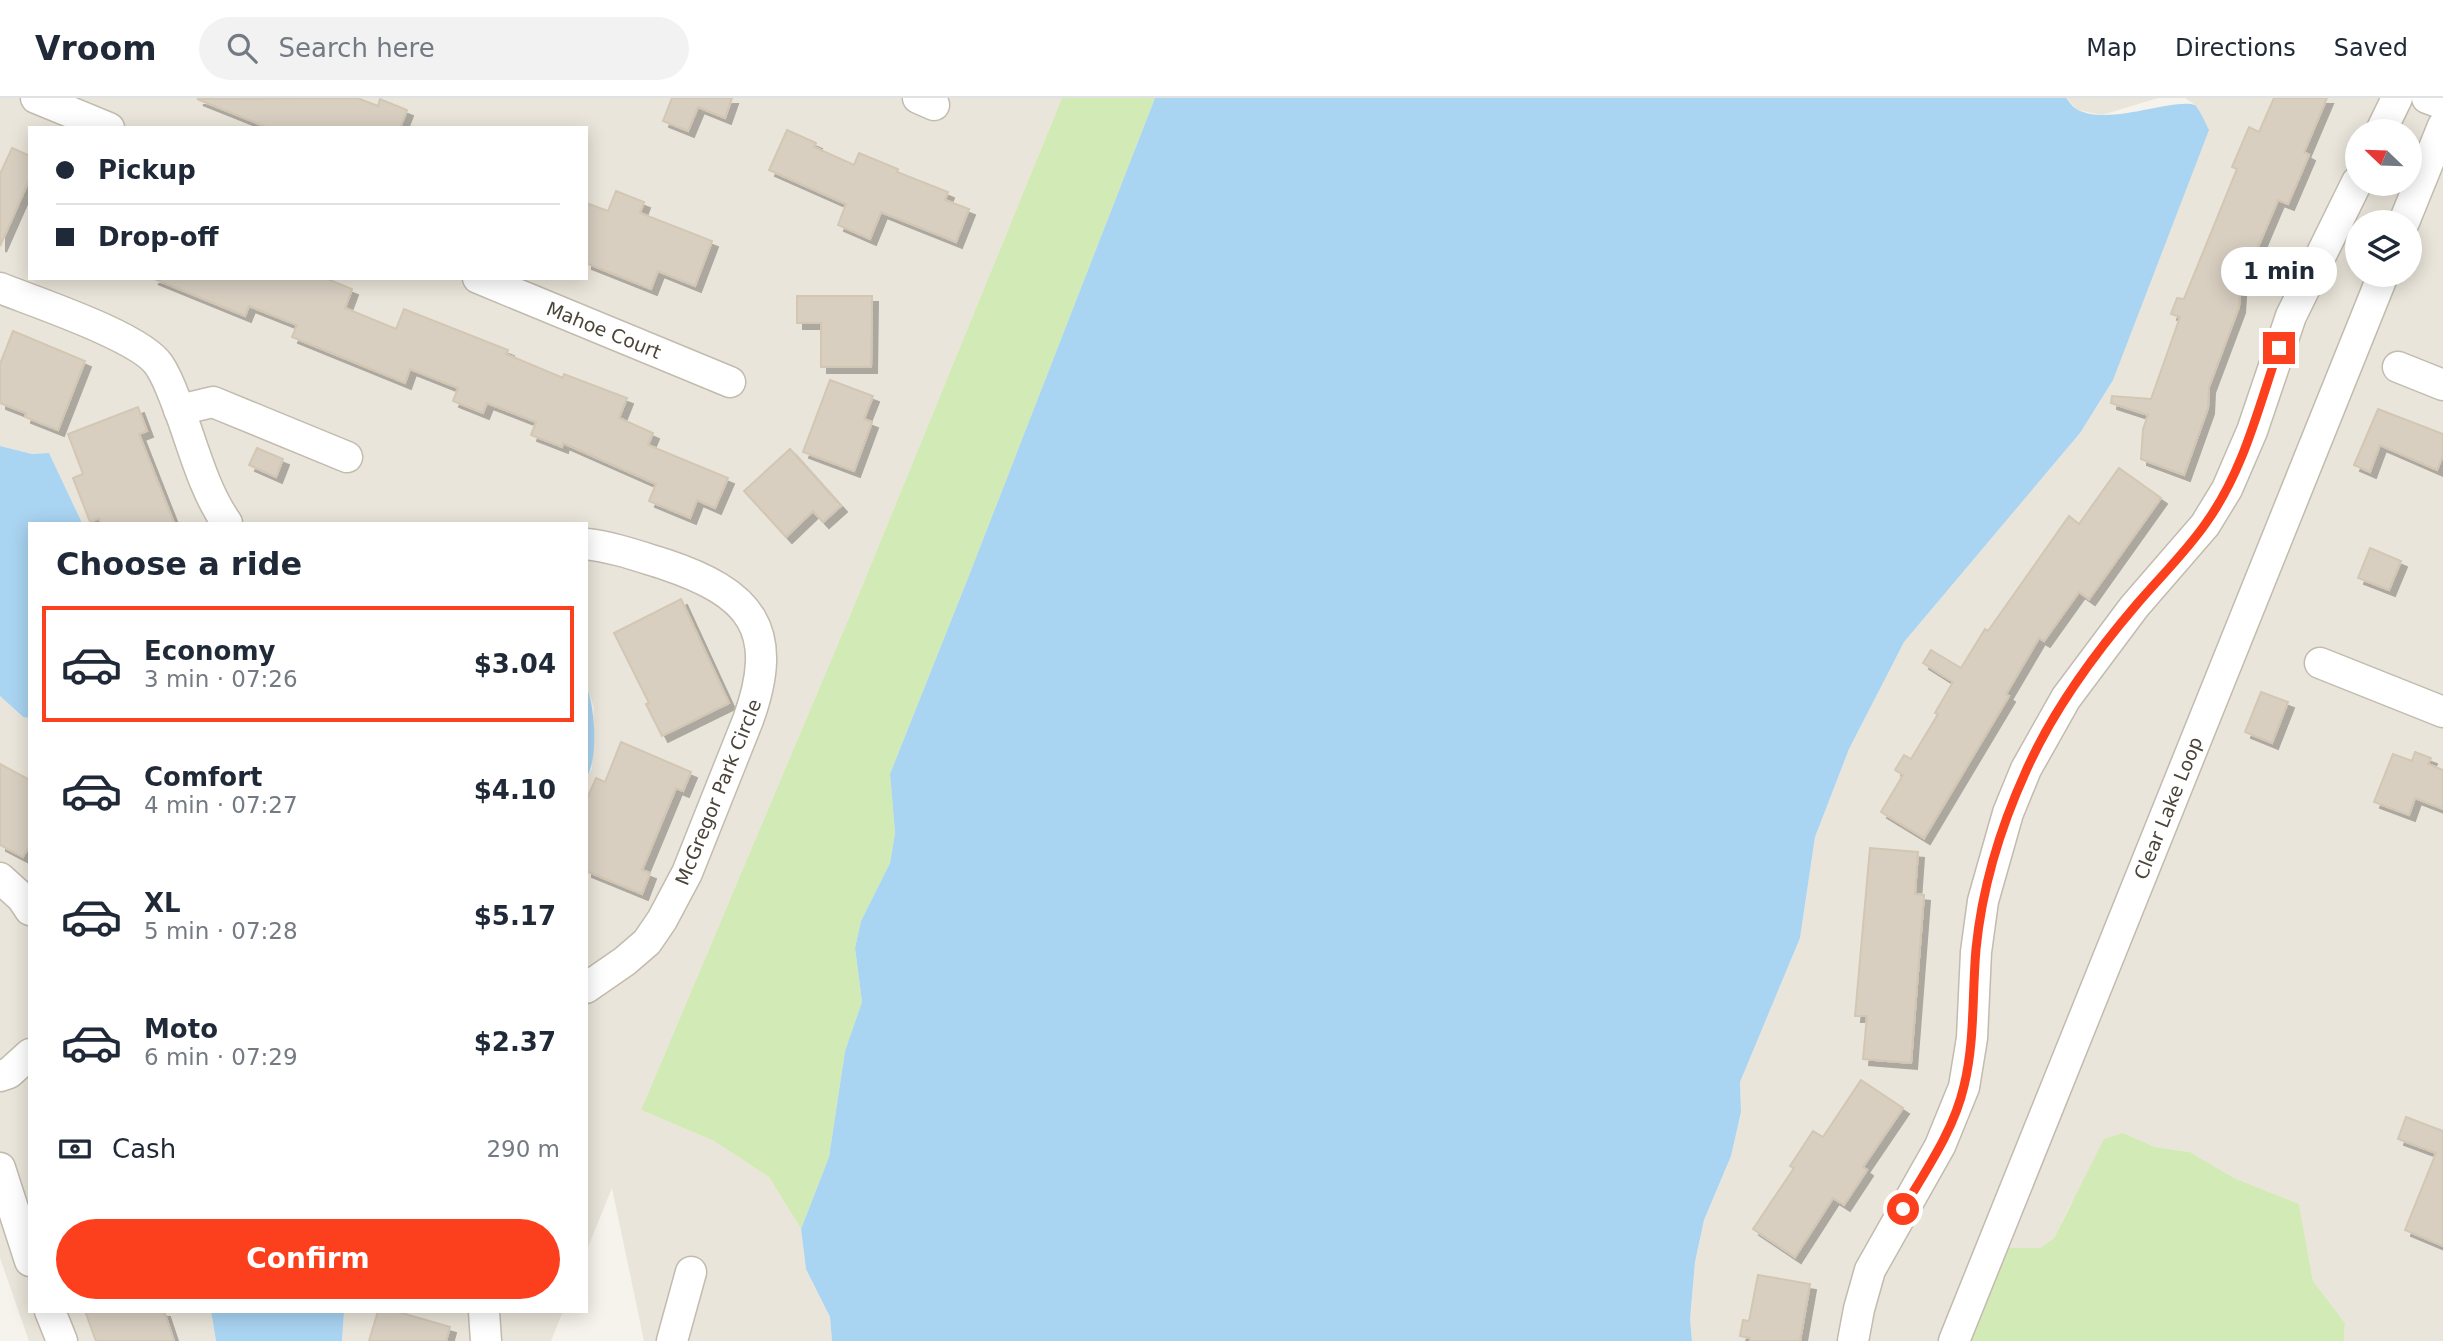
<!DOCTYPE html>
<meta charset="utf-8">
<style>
body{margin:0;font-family:"DejaVu Sans",sans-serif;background:#f2f2f3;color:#1f2937;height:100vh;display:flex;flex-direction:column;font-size:26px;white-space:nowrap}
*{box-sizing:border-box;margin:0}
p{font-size:23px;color:#747a83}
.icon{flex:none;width:38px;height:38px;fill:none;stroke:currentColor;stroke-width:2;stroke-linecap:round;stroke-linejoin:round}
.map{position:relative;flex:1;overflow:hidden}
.sheet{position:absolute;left:28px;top:424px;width:560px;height:791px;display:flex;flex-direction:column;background:#fff;border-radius:0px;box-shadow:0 4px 18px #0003}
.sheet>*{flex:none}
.hud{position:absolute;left:28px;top:28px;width:560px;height:154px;border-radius:0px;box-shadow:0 4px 18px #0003;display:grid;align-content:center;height:154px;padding:0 28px;background:#fff}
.needle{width:46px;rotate:293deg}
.fabs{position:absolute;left:2345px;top:21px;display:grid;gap:14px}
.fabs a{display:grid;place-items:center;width:77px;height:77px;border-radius:50%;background:#fff;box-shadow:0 4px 18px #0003;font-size:35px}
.end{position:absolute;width:32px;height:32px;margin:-16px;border:9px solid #fc3f1d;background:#fff;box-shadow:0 0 0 4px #fff}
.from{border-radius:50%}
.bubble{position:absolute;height:49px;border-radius:24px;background:#fff;box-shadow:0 4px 18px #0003;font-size:23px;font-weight:600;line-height:49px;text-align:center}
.hud b{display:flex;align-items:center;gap:24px;height:66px;font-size:26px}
.hud b+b{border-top:2px solid #e0e1e3}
.hud i{width:18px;height:18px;background:#1f2937}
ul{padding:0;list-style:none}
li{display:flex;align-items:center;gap:21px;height:116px;margin:0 14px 10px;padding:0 14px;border:4px solid transparent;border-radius:0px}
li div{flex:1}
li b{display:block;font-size:26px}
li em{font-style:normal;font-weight:600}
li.on{border-color:#fc3f1d}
li>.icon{width:63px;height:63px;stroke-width:1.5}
h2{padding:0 28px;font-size:32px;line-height:84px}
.pay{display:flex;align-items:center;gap:18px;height:77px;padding:0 28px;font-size:26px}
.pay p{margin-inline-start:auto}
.primary-button{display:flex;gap:14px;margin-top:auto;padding:14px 28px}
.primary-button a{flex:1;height:80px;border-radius:42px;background:#fc3f1d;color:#fff;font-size:28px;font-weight:600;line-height:80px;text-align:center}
header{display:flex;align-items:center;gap:42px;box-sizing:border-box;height:98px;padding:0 35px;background:#fff;border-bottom:2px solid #e0e1e3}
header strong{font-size:33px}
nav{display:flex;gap:38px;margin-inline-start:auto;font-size:24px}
.search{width:490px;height:63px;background:#f2f2f3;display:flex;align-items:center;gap:18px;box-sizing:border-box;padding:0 24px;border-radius:38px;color:#747a83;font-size:26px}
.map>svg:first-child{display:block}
.residential{fill:#eae5da;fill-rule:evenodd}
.green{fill:#d2eab5}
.water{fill:#a9d4f2}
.building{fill:#d8cfc1;stroke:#d3c7b4;stroke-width:2;filter:url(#shadow)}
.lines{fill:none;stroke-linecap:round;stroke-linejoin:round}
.minor-casing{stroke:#c2bbae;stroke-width:33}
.minor{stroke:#fff;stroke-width:30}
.route{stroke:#fc3f1d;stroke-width:9}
.labels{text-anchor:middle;stroke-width:5;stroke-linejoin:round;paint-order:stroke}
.street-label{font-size:19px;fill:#4b4439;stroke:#fff}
</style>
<header>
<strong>Vroom</strong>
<div class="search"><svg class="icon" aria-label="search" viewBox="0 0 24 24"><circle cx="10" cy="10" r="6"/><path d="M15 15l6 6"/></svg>Search here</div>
<nav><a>Map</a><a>Directions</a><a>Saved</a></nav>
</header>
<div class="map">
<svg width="2443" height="1243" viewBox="0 0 2443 1243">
<defs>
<filter id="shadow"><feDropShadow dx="6" dy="6" stdDeviation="0" flood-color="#0004"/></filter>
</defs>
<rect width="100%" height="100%" fill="#f6f3ec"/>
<!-- residential -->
<g class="residential">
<path d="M 0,0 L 1062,0 L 854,508 L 641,1012 L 714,1043 L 769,1079 L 801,1131 L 806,1171 L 830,1219 L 832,1243 L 644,1243 L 612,1090 L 586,1154 L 586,681 L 592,671 L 594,609 L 586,587 L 586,425 L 82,425 L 49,355 L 32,356 L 0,348 ZM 30,30 L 586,30 L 586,180 L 30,180 Z"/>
<path d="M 2066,0 L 2158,0 L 2102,17 L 2078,12 Z"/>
<path d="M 2185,0 L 2443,0 L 2443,1243 L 2344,1243 L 2345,1225 L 2313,1183 L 2299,1106 L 2234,1080 L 2190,1054 L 2155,1049 L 2123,1035 L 2070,1107 L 2054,1140 L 2040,1150 L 1964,1243 L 1692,1243 L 1690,1221 L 1695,1164 L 1704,1122 L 1731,1058 L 1741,1014 L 1740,984 L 1800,840 L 1815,739 L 1849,651 L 1904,544 L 2080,335 L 2195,7 ZM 2357,33 L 2410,33 L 2410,86 L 2357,86 ZM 2357,124 L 2410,124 L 2410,177 L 2357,177 Z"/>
<path d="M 0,598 L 22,619 L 30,620 L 30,1213 L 211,1213 L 216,1243 L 29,1243 L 0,1160 Z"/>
<path d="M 344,1213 L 563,1213 L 551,1243 L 342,1243 Z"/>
</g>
<!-- green -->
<g class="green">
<path d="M 1062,0 L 1155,0 L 968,480 L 890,676 L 895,735 L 890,765 L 861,823 L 855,850 L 862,904 L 845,953 L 829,1059 L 801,1131 L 769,1079 L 714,1043 L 641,1012 L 854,508 Z"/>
<path d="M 2123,1035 L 2155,1049 L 2190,1054 L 2234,1080 L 2299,1106 L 2313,1183 L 2345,1225 L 2344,1243 L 1964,1243 L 1999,1150 L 2040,1150 L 2054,1140 L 2104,1041 Z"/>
</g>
<!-- water -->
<g class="water">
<path d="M 1155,0 L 2066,0 C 2069,4 2074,10 2078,12 C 2111,28 2172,0 2195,7 C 2201,14 2205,24 2209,32 L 2113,282 L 2080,335 L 1904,544 L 1849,651 L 1815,739 L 1800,840 L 1740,984 L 1741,1014 L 1731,1058 L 1704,1122 L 1695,1164 L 1690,1221 L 1692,1243 L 832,1243 L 830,1219 L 806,1171 L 801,1131 L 829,1059 L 845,953 L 862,904 L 855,850 L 861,823 L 890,765 L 895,735 L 890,676 L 968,480 Z"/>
<path d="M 0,348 L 32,356 L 49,355 L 82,425 L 30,425 L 30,620 L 23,619 L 0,598 Z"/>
<path d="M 586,587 C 595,609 599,660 586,681 Z"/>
<path d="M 211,1213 L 344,1213 L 342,1243 L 216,1243 Z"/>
</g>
<!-- building -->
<g class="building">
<path d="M 357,0 L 378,8 L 380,1 L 407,12 L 400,30 L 269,30 L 197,1 Z"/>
<path d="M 672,0 L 732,0 L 725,20 L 698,9 L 688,33 L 663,23 Z"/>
<path d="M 2274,0 L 2327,0 L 2304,54 L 2309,57 L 2288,106 L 2278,102 L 2255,156 L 2251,155 L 2241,178 L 2239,209 L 2209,289 L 2208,310 L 2184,377 L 2141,361 L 2143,331 L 2148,317 L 2111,305 L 2112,298 L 2151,301 L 2180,219 L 2171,216 L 2177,200 L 2184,201 L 2237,71 L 2232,69 L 2249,29 L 2259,34 Z"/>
<path d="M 787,32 L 816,45 L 814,49 L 854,67 L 859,55 L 898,71 L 897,74 L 948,94 L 945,102 L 969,111 L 956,144 L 881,114 L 870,141 L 838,127 L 846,106 L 769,72 Z"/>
<path d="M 12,50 L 30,58 L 30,80 L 0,148 L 0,76 Z"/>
<path d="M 616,93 L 644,104 L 640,115 L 712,143 L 695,188 L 658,173 L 651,191 L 586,165 L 586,105 L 608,113 Z"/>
<path d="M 152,180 L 325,180 L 352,191 L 345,210 L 396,231 L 404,211 L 508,252 L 506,256 L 563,280 L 564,276 L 627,300 L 619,320 L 653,335 L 648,347 L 728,380 L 715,410 L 697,402 L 690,420 L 649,403 L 656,386 L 563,345 L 562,349 L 531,337 L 536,324 L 487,305 L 483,315 L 453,303 L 458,290 L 410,271 L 405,285 L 292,239 L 297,227 L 249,208 L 245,218 Z"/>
<path d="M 797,198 L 872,198 L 871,269 L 821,269 L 821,225 L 797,225 Z"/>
<path d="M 13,233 L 85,263 L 58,332 L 25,319 L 26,315 L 0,305 L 0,266 Z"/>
<path d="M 830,282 L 873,298 L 864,321 L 872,324 L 854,373 L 803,354 Z"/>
<path d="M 138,309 L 147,333 L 139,336 L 174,425 L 101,425 L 99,420 L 90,424 L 73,380 L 83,376 L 68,336 Z"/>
<path d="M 2378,311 L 2443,336 L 2443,357 L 2437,372 L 2380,347 L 2370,374 L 2354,367 Z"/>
<path d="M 257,350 L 283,361 L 276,379 L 249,367 Z"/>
<path d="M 790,351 L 841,408 L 823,424 L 813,413 L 786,439 L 744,393 Z"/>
<path d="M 2119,370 L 2161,400 L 2089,501 L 2079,494 L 2044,543 L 2039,540 L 2006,596 L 2009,598 L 1924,740 L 1881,714 L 1903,677 L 1895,672 L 1904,657 L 1911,661 L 1938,616 L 1935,615 L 1953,584 L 1923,565 L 1931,552 L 1961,570 L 1985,531 L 1988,533 L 2069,418 L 2079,426 Z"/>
<path d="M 2370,450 L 2401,463 L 2389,492 L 2358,480 Z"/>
<path d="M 681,501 L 729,605 L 662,638 L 646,606 L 649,605 L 614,535 Z"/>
<path d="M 2261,594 L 2288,604 L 2272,645 L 2245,634 Z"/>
<path d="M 621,644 L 691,674 L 683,693 L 676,690 L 642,772 L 650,775 L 642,796 L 586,773 L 586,703 L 596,680 L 605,684 Z"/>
<path d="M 2415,654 L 2431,660 L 2428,666 L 2443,672 L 2443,711 L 2415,700 L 2409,717 L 2374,704 L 2393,656 L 2412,663 Z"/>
<path d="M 0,666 L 30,682 L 30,746 L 23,759 L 0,747 Z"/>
<path d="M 1870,750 L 1918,754 L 1915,796 L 1924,797 L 1911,965 L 1863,961 L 1867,918 L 1855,918 Z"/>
<path d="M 1861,982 L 1903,1010 L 1863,1069 L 1867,1072 L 1844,1107 L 1833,1100 L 1795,1159 L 1753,1131 L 1794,1070 L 1790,1068 L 1813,1033 L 1823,1039 Z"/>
<path d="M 2406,1019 L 2443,1033 L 2443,1148 L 2405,1132 L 2436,1055 L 2398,1041 Z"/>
<path d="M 1758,1177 L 1810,1186 L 1800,1243 L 1750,1243 L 1750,1240 L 1740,1238 L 1743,1222 L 1749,1223 Z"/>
<path d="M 85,1213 L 164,1213 L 174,1243 L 96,1243 Z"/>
<path d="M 378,1213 L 395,1213 L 450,1229 L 446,1243 L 369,1243 Z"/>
</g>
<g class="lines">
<!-- minor casing -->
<g class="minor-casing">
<g id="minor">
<path d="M 36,0 L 109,30"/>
<path d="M 918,0 L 934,7"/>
<path d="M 2427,0 L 2443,6"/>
<path d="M 2381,33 L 2397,0"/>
<path d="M 2404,124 L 2443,28"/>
<path d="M 478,180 L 730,284"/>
<path d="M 0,190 C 35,204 141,239 159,267 C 168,280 173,296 179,311 C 193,348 204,393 227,425"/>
<path d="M 2398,269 L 2443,287"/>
<path d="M 179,312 L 213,304 L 347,359"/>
<path d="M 586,446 C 613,449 638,458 664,466 C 751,495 781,531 748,622 L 687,775 L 662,822 L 647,844 L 625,863 L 586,890"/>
<path d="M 2320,565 L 2443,614"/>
<path d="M 0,780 L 22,800 L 30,812"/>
<path d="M 0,978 L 9,975 L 30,956"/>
<path d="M 0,1070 L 30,1163"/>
<path d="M 50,1213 L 62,1243"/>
<path d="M 484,1213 L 486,1243"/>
<path d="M 672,1243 L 691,1174"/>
<path d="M 1853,1243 L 1859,1211 L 1870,1172 L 1940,1048 L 1964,989 L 1972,940 L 1976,854 L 1983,803 L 2008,715 L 2026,671 L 2066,600 L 2134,509 L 2205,427 L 2227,391 L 2252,333 L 2291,218 L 2357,84"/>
<path d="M 1954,1243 L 2383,177"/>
</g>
</g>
<!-- minor -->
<use href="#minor" class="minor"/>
</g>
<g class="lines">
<!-- route -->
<path class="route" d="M 1903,1111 C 1926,1072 1954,1032 1964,988 C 1975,943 1972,896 1976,851 C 1982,790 2001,728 2026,673 C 2052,614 2095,555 2137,506 C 2160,479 2186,454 2206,425 C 2244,372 2258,310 2279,250"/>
</g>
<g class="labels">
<!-- street labels -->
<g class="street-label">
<text transform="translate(604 232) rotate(22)" y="7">Mahoe Court</text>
<text transform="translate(718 694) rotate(-68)" y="7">McGregor Park Circle</text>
<text transform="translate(2168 710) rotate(-68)" y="7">Clear Lake Loop</text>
</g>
</g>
</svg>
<div class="fabs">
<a><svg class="needle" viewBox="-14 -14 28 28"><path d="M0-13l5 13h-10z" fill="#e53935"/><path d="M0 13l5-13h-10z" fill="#747a83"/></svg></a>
<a><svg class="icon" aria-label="layers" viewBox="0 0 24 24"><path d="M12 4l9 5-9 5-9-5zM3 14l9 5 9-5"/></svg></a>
</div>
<i class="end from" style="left:1903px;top:1111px"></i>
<i class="end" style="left:2279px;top:250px"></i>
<div class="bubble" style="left:2221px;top:149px;width:116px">1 min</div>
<div class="hud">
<b><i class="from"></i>Pickup</b>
<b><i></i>Drop-off</b>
</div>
<section class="sheet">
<h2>Choose a ride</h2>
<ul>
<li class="on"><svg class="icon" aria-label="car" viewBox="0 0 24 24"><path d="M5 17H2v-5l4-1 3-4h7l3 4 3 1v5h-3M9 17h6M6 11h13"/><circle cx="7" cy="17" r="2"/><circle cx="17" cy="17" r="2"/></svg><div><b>Economy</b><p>3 min · 07:26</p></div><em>$3.04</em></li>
<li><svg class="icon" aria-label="car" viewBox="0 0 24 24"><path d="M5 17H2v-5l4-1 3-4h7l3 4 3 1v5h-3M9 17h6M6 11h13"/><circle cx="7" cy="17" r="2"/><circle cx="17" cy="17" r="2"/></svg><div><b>Comfort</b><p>4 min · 07:27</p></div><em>$4.10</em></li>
<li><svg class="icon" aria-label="car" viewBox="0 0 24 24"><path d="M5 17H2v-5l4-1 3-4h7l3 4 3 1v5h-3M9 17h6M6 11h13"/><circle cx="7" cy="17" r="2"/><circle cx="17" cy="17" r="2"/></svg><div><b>XL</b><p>5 min · 07:28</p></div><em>$5.17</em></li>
<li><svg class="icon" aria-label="car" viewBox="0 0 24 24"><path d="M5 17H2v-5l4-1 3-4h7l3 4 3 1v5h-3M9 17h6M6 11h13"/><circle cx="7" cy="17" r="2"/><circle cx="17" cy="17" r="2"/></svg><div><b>Moto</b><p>6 min · 07:29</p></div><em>$2.37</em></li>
</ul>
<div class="pay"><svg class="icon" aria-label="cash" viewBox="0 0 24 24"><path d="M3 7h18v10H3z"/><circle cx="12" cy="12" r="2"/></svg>Cash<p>290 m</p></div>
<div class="primary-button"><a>Confirm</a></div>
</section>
</div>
